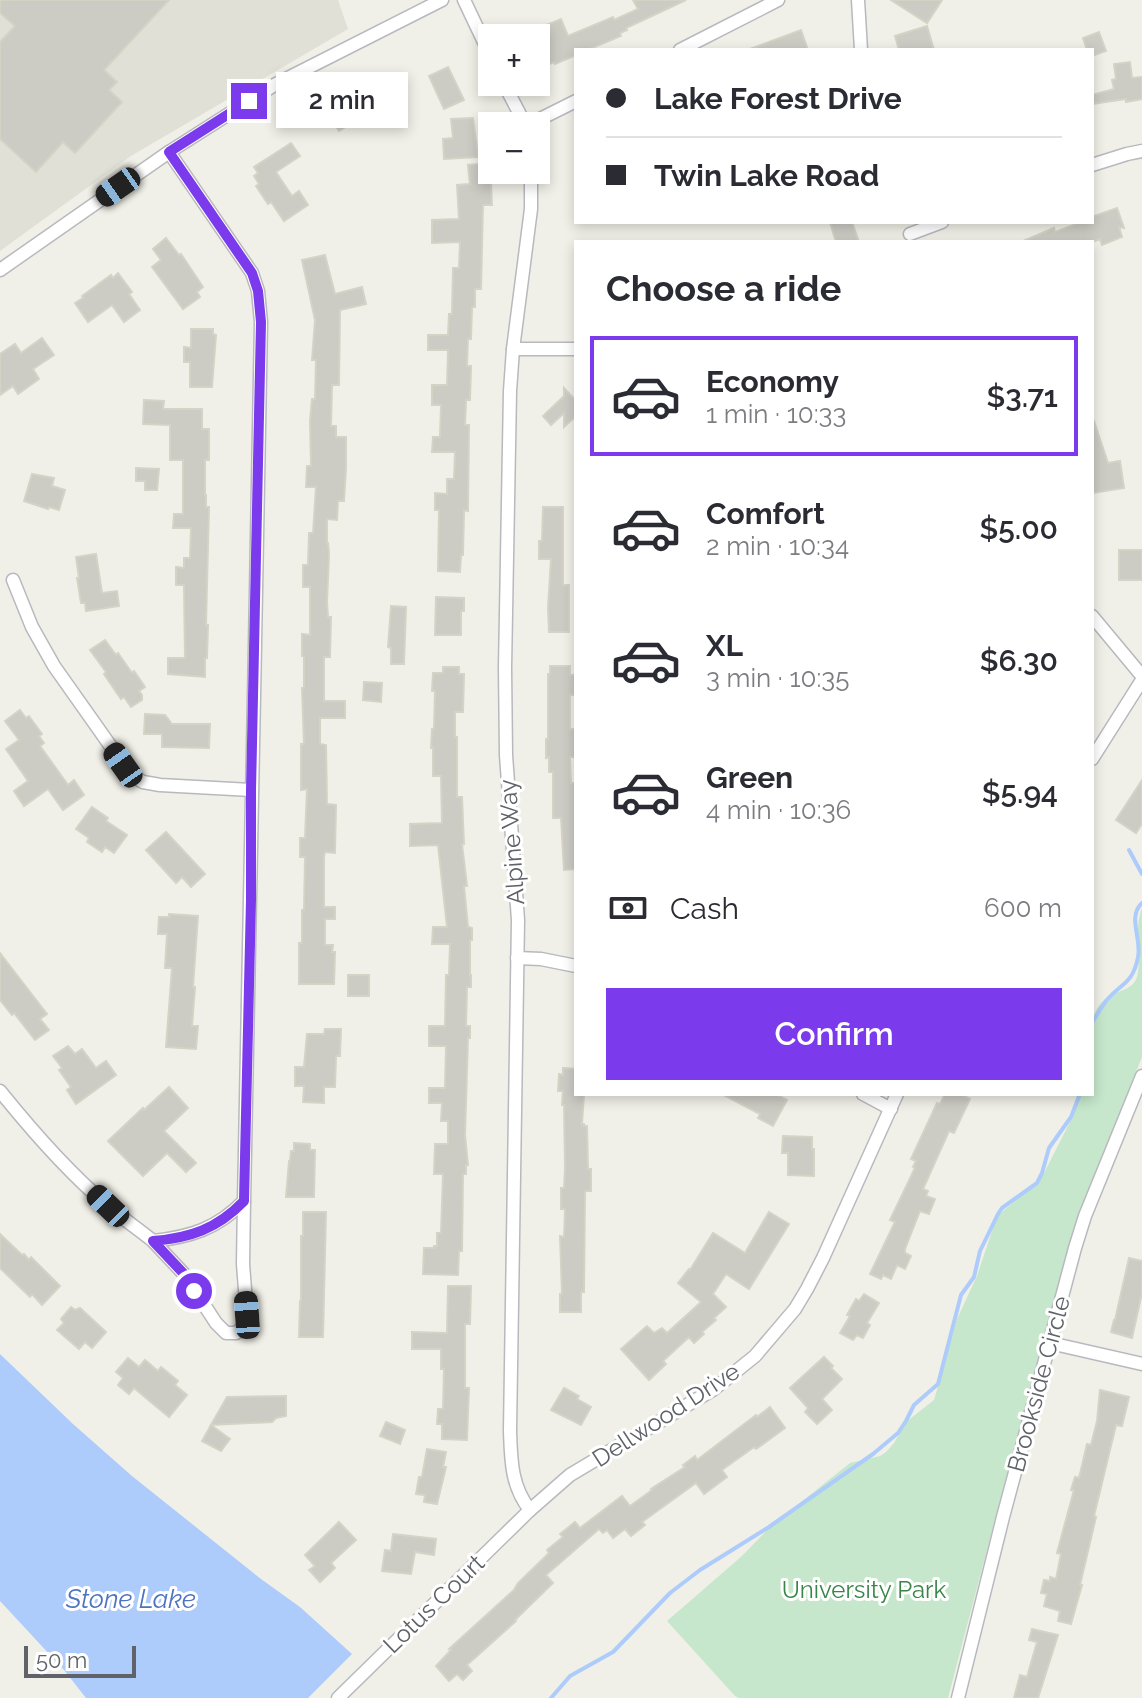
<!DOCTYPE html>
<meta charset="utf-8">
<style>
body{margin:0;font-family:Raleway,sans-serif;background:#f2f2f3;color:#2b2b33;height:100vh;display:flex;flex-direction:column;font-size:30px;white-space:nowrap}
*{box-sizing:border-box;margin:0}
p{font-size:26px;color:#7c7c81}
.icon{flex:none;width:44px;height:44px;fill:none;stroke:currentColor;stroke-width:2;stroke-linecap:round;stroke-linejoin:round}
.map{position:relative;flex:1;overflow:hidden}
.panel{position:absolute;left:574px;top:240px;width:520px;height:856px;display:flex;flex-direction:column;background:#fff;border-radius:0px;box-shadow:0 4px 12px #0003}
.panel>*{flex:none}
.top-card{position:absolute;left:574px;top:48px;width:520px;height:176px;border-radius:0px;box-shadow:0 4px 12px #0003;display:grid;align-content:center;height:176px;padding:0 32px;background:#fff}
.tools{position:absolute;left:478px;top:24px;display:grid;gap:16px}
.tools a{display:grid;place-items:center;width:72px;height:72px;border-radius:0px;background:#fff;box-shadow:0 4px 12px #0003;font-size:40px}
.scale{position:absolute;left:24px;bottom:20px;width:112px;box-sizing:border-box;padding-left:8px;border:4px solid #5f6268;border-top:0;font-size:22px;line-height:28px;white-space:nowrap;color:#5f6268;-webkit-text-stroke:6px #fff;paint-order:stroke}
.end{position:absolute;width:36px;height:36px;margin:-18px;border:10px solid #7c3aed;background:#fff;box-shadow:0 0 0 4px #fff}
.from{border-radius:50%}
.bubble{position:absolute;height:56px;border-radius:0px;background:#fff;box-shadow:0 4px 12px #0003;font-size:26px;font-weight:600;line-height:56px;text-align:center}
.car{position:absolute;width:24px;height:48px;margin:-24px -12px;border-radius:10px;box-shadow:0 0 6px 2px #0007;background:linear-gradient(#222 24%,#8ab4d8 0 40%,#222 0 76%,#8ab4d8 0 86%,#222 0)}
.top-card b{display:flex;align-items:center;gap:28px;height:76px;font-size:30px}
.top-card b+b{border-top:2px solid #e1e1e2}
.top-card i{width:20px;height:20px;background:#2b2b33}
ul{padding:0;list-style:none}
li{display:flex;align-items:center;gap:24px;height:120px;margin:0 16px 12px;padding:0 16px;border:4px solid transparent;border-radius:0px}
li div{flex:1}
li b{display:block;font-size:30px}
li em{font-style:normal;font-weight:600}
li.current{border-color:#7c3aed}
li>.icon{width:72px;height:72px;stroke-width:1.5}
h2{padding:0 32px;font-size:36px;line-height:96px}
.pay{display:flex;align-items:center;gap:20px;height:88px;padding:0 32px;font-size:30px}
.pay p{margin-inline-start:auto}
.action{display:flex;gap:16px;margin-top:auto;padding:16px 32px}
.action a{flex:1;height:92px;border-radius:0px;background:#7c3aed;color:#fff;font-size:32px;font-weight:600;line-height:92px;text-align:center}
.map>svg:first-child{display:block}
.education{fill:#e1e0d6}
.green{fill:#c6e7cb}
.water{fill:#adccfc}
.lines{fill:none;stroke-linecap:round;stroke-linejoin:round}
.stream{stroke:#adccfc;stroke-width:4}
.building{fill:#cccbc4;stroke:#d5d3c6;stroke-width:2}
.street-casing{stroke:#b8b9be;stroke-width:15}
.street{stroke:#fff;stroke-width:12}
.route{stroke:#7c3aed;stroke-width:10}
.labels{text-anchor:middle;stroke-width:6;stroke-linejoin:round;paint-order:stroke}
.street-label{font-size:24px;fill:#5f6268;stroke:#fff}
.park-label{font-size:24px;fill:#398549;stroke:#fff}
.water-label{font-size:26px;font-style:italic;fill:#4e73c1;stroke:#fff}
</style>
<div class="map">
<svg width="1142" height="1698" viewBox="0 0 1142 1698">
<rect width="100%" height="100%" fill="#f1f0e8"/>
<!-- education -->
<path class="education" d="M 0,0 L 338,0 L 348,29 L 131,156 L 0,251 Z"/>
<!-- green -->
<path class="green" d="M 1142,908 L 1142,1057 L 1078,1216 L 1015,1443 L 948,1698 L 739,1698 L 735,1696 L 667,1621 L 742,1556 L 771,1526 L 850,1463 L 880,1456 L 886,1452 L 894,1443 L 906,1422 L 934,1400 L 957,1319 L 977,1276 L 997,1216 L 1032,1187 L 1043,1175 L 1073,1116 L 1077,1094 L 1092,1094 L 1093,1018 C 1103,986 1130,997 1137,977 C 1142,959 1133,931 1142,908 Z"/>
<!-- water -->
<path class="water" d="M 0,1354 L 73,1424 L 132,1476 L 261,1579 L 300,1607 L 352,1654 L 308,1698 L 86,1698 L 64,1670 L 0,1601 Z"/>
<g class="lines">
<!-- stream -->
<g class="stream">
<path d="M 1129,850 L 1142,874"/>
<path d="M 1092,1023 C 1096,1016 1101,1008 1106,1001 C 1121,983 1133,984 1138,957 C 1142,939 1127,917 1142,903"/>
<path d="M 551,1698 L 570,1676 L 613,1652 L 670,1593 L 700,1570 L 769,1527 L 873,1454 L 898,1433 L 906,1421 L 914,1405 L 938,1384 L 961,1295 L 974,1277 L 980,1251 L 998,1214 L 1002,1208 L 1037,1183 L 1042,1173 L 1049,1148 L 1071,1117 L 1080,1094"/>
</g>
</g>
<!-- building -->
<g class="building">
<path d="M 0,0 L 169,0 L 104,70 L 117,82 L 109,90 L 122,102 L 75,153 L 63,142 L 36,172 L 0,139 L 0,42 L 15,26 L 0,13 Z"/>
<path d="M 633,0 L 686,0 L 626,28 L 627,30 L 620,33 L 621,36 L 587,50 L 576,50 L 576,55 L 555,64 L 554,62 L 536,70 L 536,35 L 547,30 L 546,25 L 561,19 L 568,36 L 613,17 L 614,20 L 638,9 Z"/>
<path d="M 891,0 L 942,0 L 927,23 Z"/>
<path d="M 927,26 L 934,50 L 899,50 L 895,36 Z"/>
<path d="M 801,30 L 808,50 L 751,50 L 750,49 Z"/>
<path d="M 1099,32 L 1106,51 L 1092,56 L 1092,50 L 1087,50 L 1083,38 Z"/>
<path d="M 1130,62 L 1132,78 L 1142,77 L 1142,99 L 1126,102 L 1126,99 L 1092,104 L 1092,95 L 1114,89 L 1112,80 L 1116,79 L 1114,64 Z"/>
<path d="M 448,67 L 464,100 L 444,109 L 429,76 Z"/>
<path d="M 365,90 L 379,112 L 354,127 L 352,123 L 339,131 L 330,117 L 346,108 L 343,104 Z"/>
<path d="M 473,118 L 478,157 L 444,159 L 443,139 L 453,138 L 451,119 Z"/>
<path d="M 291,143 L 300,156 L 276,172 L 292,196 L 299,191 L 308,205 L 284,221 L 271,202 L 268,204 L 256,186 L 259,184 L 254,176 L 258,173 L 254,167 Z"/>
<path d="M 490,163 L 492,205 L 483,205 L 481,289 L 475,289 L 475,307 L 472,307 L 471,339 L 468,339 L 467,366 L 471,366 L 470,400 L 466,400 L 465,425 L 469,425 L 468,511 L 464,510 L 463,555 L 461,555 L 460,572 L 438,571 L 439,510 L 435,510 L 435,493 L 447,494 L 447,479 L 454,479 L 455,452 L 432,452 L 433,437 L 440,437 L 441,405 L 432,405 L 432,385 L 447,385 L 448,350 L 428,350 L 428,335 L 448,335 L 449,314 L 452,314 L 453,268 L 459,268 L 460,242 L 432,243 L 432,220 L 459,219 L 457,185 L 470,184 L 468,165 Z"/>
<path d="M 1117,208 L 1124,228 L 1119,227 L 1122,237 L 1102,245 L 1100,239 L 1093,242 L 1021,242 L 1054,228 L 1055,232 L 1082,222 L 1092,222 L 1092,217 Z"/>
<path d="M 830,222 L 852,222 L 859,242 L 836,242 Z"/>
<path d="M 166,238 L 179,255 L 181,254 L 203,287 L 197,292 L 200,297 L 183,309 L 152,267 L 161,260 L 153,249 Z"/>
<path d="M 325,255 L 335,294 L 362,287 L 366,304 L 340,310 L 339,385 L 332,385 L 331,426 L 336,426 L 336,437 L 346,437 L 346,468 L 344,501 L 338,501 L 337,520 L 327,519 L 327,543 L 328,543 L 329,554 L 327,602 L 328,617 L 331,617 L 330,657 L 324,657 L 324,701 L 345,701 L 345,718 L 320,718 L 320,744 L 326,745 L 327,804 L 336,805 L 335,853 L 325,852 L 324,857 L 324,907 L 335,907 L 335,919 L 325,919 L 325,945 L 333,945 L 332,952 L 335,952 L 334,984 L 299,984 L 299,943 L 302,943 L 302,910 L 304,910 L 305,857 L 300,857 L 300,838 L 305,838 L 307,789 L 301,790 L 301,744 L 304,744 L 302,688 L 304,688 L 304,656 L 302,656 L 302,634 L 310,635 L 310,587 L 303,587 L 303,565 L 308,565 L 309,533 L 313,533 L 316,487 L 306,487 L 307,466 L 311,466 L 310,421 L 312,399 L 315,399 L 316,360 L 312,360 L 315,320 L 302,260 Z"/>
<path d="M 118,273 L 132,292 L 129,294 L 140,310 L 124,322 L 112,305 L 88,322 L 75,303 L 83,298 L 82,296 L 111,275 L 113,278 Z"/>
<path d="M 191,329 L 213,329 L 213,334 L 216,335 L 212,387 L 190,387 L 190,362 L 184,362 L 184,347 L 191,348 Z"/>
<path d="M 42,338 L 54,355 L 33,369 L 39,379 L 18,394 L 13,386 L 0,395 L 0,354 L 15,344 L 21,353 Z"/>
<path d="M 564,388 L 576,401 L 576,416 L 564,427 L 564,413 L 551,425 L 543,416 L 564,396 Z"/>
<path d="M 144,400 L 164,401 L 163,409 L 202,409 L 202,429 L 209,429 L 209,460 L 205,460 L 205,495 L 206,495 L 206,507 L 209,507 L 206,625 L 208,625 L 207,658 L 205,658 L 205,677 L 168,674 L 168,658 L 185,658 L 184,585 L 176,585 L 176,567 L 184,568 L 184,558 L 190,558 L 191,528 L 173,528 L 174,514 L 183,514 L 183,460 L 170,460 L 170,425 L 143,424 Z"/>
<path d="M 1094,421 L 1108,463 L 1120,461 L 1124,488 L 1092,493 L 1092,422 Z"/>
<path d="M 136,468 L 159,469 L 157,490 L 145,490 L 145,481 L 136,481 Z"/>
<path d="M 32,474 L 54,478 L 52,486 L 65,490 L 59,510 L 49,507 L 48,509 L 24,501 Z"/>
<path d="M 543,507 L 563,507 L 563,585 L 569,585 L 569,632 L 549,632 L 548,608 L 551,559 L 539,559 L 539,541 L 542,541 Z"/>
<rect x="1119" y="550" width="23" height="30"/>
<path d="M 96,554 L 102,593 L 117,591 L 119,606 L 86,611 L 85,603 L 81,603 L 77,578 L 79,578 L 76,557 Z"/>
<path d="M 436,597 L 464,598 L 464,611 L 461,611 L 461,635 L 435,635 Z"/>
<path d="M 391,606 L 406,607 L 404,664 L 391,664 L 391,648 L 388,647 Z"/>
<path d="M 105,640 L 116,655 L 118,653 L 132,673 L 134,671 L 145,687 L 139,691 L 142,695 L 142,700 L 131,707 L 124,697 L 121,699 L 104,674 L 106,672 L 90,650 Z"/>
<path d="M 550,666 L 570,666 L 570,675 L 576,675 L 576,695 L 570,695 L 570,729 L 576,729 L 576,757 L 570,757 L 571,783 L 576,783 L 576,869 L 564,870 L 561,818 L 553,818 L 553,772 L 549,772 L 549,757 L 546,758 L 546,739 L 548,739 L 548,674 L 550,674 Z"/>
<path d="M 443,667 L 459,667 L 459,674 L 464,674 L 463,712 L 455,712 L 455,737 L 457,737 L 457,797 L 462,797 L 464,844 L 462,844 L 467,886 L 464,886 L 468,927 L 472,928 L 472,940 L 470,940 L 470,975 L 471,975 L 471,987 L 467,987 L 466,1026 L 470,1026 L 470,1038 L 468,1038 L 465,1135 L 468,1165 L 466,1165 L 466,1174 L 463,1174 L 462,1251 L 459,1251 L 458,1275 L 423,1274 L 424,1248 L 434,1248 L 434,1246 L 437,1246 L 437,1233 L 441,1233 L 443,1174 L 434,1174 L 435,1144 L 448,1144 L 448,1121 L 441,1121 L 442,1103 L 429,1103 L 429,1088 L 445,1088 L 446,1046 L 429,1046 L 429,1026 L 445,1026 L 446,975 L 449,975 L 450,944 L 432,944 L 433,927 L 447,927 L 438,845 L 410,846 L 410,824 L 442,823 L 441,776 L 433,776 L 433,748 L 431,748 L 432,729 L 434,729 L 435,691 L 432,691 L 433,673 L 443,673 Z"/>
<path d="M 364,682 L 382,683 L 381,702 L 363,700 Z"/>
<path d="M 20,710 L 26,718 L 29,716 L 42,734 L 39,736 L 44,743 L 40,746 L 68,785 L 74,780 L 84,795 L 63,810 L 48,789 L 24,806 L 14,791 L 28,781 L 6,749 L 19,740 L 5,721 Z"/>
<path d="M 145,714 L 165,715 L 172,724 L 210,724 L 209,748 L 162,747 L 162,734 L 144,734 Z"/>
<path d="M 1142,780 L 1142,824 L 1136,833 L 1116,820 Z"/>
<path d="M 92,807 L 108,818 L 106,821 L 127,835 L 114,853 L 105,847 L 102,852 L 87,842 L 89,838 L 76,829 Z"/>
<path d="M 166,832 L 205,874 L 191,887 L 182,877 L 176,883 L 146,850 Z"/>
<path d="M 169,914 L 198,916 L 193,987 L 195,987 L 192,1026 L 198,1026 L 196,1049 L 166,1047 L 172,968 L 165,968 L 167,934 L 158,934 L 159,917 L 169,917 Z"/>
<path d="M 0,953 L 47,1014 L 40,1019 L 49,1030 L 35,1040 L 14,1013 L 12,1015 L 0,1000 Z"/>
<rect x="348" y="975" width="21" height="21"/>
<path d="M 325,1029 L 341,1029 L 340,1056 L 336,1056 L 335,1087 L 324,1087 L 324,1103 L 303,1102 L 304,1086 L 295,1086 L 295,1067 L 304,1067 L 307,1034 L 324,1034 Z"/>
<path d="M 68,1046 L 75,1054 L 82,1049 L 96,1068 L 106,1061 L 116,1075 L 76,1104 L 67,1090 L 71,1087 L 59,1070 L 62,1068 L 53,1056 Z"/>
<path d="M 563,1068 L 576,1069 L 576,1094 L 584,1094 L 582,1124 L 584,1124 L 584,1126 L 587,1126 L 588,1169 L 591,1169 L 591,1191 L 585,1191 L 584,1292 L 581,1292 L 581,1312 L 560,1312 L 560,1294 L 562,1294 L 560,1236 L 564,1237 L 565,1209 L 561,1209 L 561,1188 L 564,1188 L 565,1168 L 564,1105 L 562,1105 L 563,1091 L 558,1091 L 559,1074 L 563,1075 Z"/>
<path d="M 169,1087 L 188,1108 L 164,1131 L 196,1163 L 186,1172 L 167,1153 L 143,1176 L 108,1141 L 143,1108 L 144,1110 Z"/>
<path d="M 722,1094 L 775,1094 L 787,1100 L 773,1126 L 758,1118 L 760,1114 Z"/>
<path d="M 945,1094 L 960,1094 L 970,1099 L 954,1133 L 949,1131 L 923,1189 L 928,1191 L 926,1196 L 935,1199 L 929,1214 L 920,1211 L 905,1249 L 905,1253 L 911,1256 L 905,1269 L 897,1265 L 891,1279 L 883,1275 L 881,1279 L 870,1274 L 895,1222 L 890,1220 L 915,1168 L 913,1167 L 916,1161 L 911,1159 L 937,1103 L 940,1104 Z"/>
<path d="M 783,1136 L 812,1137 L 812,1149 L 814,1149 L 814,1176 L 788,1175 L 788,1153 L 782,1153 Z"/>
<path d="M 294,1143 L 310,1144 L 310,1150 L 315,1150 L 314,1197 L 286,1197 L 289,1161 L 290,1161 L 291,1151 L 294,1151 Z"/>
<path d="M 303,1212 L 326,1212 L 323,1337 L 299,1337 L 300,1301 L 301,1301 L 301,1236 L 303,1236 Z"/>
<path d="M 769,1212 L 789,1224 L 749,1289 L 726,1274 L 713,1294 L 726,1307 L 714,1318 L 716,1320 L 702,1332 L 704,1334 L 694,1343 L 689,1337 L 663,1361 L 666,1364 L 649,1380 L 621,1349 L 647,1326 L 654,1333 L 662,1328 L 667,1333 L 701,1302 L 678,1283 L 689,1269 L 690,1270 L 713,1233 L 745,1253 Z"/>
<path d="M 0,1234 L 22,1255 L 24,1254 L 29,1260 L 31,1257 L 60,1286 L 42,1305 L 32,1294 L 30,1297 L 0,1268 Z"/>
<path d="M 1129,1258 L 1142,1261 L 1142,1293 L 1132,1338 L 1111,1332 L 1114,1320 L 1115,1320 Z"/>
<path d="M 448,1286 L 471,1286 L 470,1324 L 465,1324 L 465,1388 L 469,1388 L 467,1440 L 442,1439 L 442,1424 L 437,1424 L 438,1409 L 443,1409 L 444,1369 L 441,1369 L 441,1349 L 412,1349 L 412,1332 L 447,1333 Z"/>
<path d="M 864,1294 L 879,1303 L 867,1323 L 870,1325 L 863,1338 L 857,1335 L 853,1340 L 840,1333 L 850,1316 L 847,1315 L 856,1299 L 859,1301 Z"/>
<path d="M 71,1307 L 75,1310 L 80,1308 L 106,1332 L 92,1348 L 85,1342 L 79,1349 L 57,1330 L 64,1323 L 61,1319 Z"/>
<path d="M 824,1357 L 833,1366 L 831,1368 L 842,1379 L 822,1399 L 832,1410 L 817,1424 L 805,1412 L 808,1408 L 790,1388 Z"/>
<path d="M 128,1358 L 139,1367 L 145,1360 L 158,1371 L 161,1367 L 178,1381 L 175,1385 L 187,1395 L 169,1417 L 134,1388 L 129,1394 L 118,1385 L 123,1378 L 116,1372 Z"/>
<path d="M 564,1388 L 579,1396 L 577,1399 L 591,1407 L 581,1425 L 551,1410 Z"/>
<path d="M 1100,1390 L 1129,1397 L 1122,1426 L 1116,1425 L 1094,1516 L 1096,1517 L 1080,1585 L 1082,1585 L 1071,1624 L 1058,1621 L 1060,1611 L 1044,1606 L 1047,1594 L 1041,1593 L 1044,1580 L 1050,1581 L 1050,1577 L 1056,1579 L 1061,1554 L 1057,1553 L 1074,1490 L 1071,1490 L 1075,1477 L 1079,1478 L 1087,1444 L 1091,1445 L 1097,1421 Z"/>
<path d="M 286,1396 L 286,1416 L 276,1418 L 272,1422 L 211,1425 L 227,1397 Z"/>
<path d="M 770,1407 L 785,1428 L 756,1449 L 754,1447 L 722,1470 L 727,1477 L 704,1494 L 696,1483 L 642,1522 L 645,1525 L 631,1536 L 625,1529 L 613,1538 L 607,1530 L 603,1533 L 599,1529 L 546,1575 L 553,1583 L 515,1620 L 516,1621 L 467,1665 L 472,1671 L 463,1680 L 457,1674 L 449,1681 L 436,1666 L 451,1650 L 449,1649 L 514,1590 L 518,1583 L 549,1553 L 547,1550 L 563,1537 L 560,1534 L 575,1522 L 580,1528 L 622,1496 L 630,1506 L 652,1490 L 651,1489 L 685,1467 L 683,1465 L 695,1456 L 697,1460 L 756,1415 L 757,1417 Z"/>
<path d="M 386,1422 L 405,1430 L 400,1444 L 380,1436 Z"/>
<path d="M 211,1425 L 230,1439 L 221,1451 L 202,1441 Z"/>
<path d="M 427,1449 L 446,1452 L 443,1467 L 446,1467 L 437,1504 L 424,1502 L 425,1495 L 416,1494 L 419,1477 L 422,1477 Z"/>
<path d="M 339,1522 L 356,1540 L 331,1563 L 335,1568 L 320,1582 L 309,1570 L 315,1566 L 305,1555 Z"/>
<path d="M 393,1534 L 436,1539 L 434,1555 L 415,1552 L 411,1574 L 382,1571 L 385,1550 L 391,1551 Z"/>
<path d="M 1032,1629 L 1058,1635 L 1038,1698 L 1014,1698 L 1020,1675 L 1027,1677 L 1037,1642 L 1029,1640 Z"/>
</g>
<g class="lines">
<!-- street casing -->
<g class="street-casing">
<g id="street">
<path d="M 464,0 L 492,59"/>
<path d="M 858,0 L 861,50"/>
<path d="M 680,50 L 778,0"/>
<path d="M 503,82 L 526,126"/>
<path d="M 526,126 L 576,101"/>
<path d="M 1092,165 L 1127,154 L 1142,151"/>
<path d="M 910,234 L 942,222"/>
<path d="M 0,270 L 169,152 L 276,84 L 442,0"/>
<path d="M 513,349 L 576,349"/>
<path d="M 13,580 L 32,627 L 54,666 L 131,775 L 143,782 L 160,785 L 251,790"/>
<path d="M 1092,616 L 1142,676"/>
<path d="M 1092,759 L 1142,680"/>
<path d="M 517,958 L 541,959 L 576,966"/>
<path d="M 0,1091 C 33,1132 68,1172 108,1206 C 122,1218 138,1229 153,1241 C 190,1237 217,1229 244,1201 C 251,908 255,615 261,322 L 258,291 L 252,273 L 169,152"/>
<path d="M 863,1094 L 891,1109"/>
<path d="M 153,1241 L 184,1274 L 216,1323 L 226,1333 L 236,1333 L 245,1326 L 247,1315 L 243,1264 L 244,1201"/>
<path d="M 1050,1343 L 1142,1364"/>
<path d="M 530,1510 C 511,1486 511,1460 510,1431 L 518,920 L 506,755 L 505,668 L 510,391 L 513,349 L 531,209 L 531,170"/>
<path d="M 338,1698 L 530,1510 L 570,1475 L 714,1389 L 755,1356 L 795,1309 L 807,1289 L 823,1258 L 897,1094"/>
<path d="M 958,1698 L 1003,1517 L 1075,1248 L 1085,1216 L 1142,1076"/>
</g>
</g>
<!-- street -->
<use href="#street" class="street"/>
</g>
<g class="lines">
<!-- route -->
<path class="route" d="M 194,1291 L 184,1274 L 153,1241 C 190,1238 217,1229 244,1201 L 251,900 L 251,790 L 261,322 L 258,291 L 252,273 L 169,152 L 249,101"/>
</g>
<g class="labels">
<!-- street labels -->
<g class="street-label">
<text transform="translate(512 842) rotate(-94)" y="8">Alpine Way</text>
<text transform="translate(1039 1384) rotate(-75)" y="8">Brookside Circle</text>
<text transform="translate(666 1415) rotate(-33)" y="8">Dellwood Drive</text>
<text transform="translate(434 1604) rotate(-44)" y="8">Lotus Court</text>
</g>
<!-- park labels -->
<g class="park-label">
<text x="864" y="1598">University Park</text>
</g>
<!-- water labels -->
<g class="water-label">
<text x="131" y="1608">Stone Lake</text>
</g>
</g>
</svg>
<div class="tools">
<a>+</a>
<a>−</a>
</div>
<div class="scale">50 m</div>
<i class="end from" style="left:194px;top:1291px"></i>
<i class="end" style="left:249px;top:101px"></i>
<div class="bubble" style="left:276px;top:72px;width:132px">2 min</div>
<i class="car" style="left:118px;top:187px;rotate:235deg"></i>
<i class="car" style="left:123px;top:765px;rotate:325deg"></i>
<i class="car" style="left:108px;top:1206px;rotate:314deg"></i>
<i class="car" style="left:247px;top:1315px;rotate:356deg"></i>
<div class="top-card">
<b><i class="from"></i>Lake Forest Drive</b>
<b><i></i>Twin Lake Road</b>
</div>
<section class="panel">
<h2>Choose a ride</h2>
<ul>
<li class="current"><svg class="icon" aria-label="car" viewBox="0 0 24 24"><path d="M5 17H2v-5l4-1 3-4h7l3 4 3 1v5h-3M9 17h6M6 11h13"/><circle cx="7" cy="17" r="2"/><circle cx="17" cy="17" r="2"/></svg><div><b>Economy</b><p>1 min · 10:33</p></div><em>$3.71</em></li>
<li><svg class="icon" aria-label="car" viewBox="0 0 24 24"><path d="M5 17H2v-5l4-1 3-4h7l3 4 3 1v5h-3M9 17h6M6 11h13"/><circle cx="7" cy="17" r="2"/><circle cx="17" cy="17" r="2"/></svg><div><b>Comfort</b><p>2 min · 10:34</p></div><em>$5.00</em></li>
<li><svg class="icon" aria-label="car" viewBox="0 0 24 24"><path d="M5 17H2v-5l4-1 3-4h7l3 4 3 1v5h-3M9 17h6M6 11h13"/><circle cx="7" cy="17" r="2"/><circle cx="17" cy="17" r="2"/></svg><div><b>XL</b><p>3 min · 10:35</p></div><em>$6.30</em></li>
<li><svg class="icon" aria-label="car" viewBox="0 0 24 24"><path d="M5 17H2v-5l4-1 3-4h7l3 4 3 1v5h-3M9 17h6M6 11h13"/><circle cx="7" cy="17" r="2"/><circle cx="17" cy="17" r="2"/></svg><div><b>Green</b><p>4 min · 10:36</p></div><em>$5.94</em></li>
</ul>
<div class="pay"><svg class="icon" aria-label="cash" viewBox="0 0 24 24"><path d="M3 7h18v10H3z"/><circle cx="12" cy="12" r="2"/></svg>Cash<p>600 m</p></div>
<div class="action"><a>Confirm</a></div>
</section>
</div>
